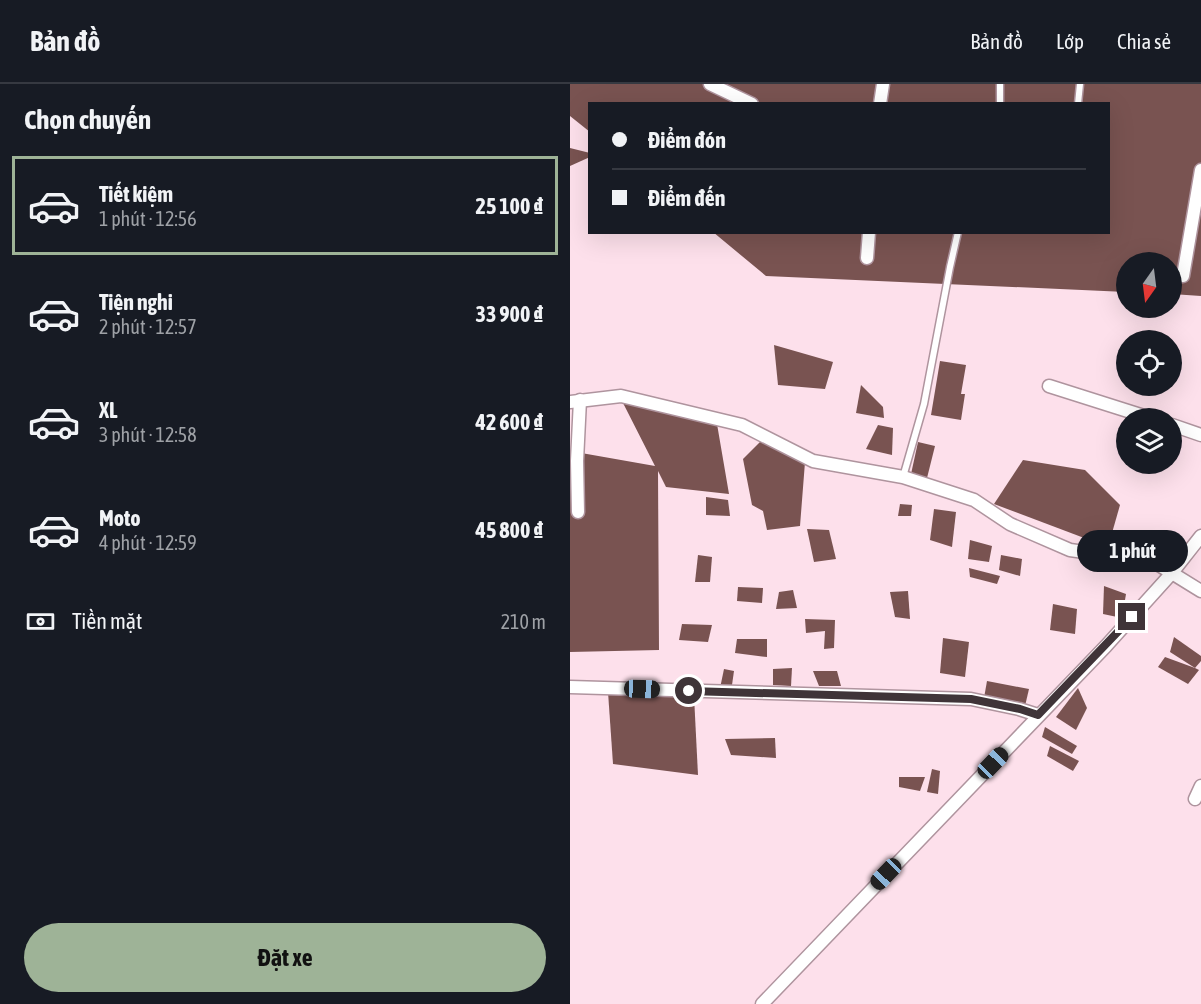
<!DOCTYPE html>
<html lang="vi">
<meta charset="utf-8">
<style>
body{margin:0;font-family:"Asap Condensed",sans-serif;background:#20242c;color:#f1f3f6;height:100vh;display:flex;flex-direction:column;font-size:22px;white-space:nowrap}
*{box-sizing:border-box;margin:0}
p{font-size:20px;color:#9ea1a6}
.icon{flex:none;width:33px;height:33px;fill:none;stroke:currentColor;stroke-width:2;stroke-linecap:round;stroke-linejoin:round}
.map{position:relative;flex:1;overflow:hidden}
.side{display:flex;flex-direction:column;background:#171b24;width:570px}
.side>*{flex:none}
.banner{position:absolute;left:18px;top:18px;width:522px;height:132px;border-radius:0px;box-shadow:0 6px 24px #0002;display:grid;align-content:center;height:132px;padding:0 24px;background:#171b24}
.needle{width:39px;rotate:194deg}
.fabs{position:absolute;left:546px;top:168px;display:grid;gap:12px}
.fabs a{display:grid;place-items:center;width:66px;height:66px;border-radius:50%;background:#171b24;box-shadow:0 6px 24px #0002;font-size:30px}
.end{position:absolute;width:27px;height:27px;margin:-14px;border:8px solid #3f3438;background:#fff;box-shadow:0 0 0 3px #fff}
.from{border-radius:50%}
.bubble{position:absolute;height:42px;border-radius:21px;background:#171b24;box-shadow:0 6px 24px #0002;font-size:20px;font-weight:700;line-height:42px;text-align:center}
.car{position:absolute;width:18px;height:36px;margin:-18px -9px;border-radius:8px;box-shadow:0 0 4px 2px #0007;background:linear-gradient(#222 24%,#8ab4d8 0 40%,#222 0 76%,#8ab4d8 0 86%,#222 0)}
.banner b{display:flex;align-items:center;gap:21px;height:57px;font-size:22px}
.banner b+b{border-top:2px solid #363941}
.banner i{width:15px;height:15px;background:#f1f3f6}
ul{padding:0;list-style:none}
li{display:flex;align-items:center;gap:18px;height:99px;margin:0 12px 9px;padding:0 12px;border:3px solid transparent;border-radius:0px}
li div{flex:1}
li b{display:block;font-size:22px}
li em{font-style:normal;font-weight:700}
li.on{border-color:#9eb397}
li>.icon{width:54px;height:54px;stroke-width:1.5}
h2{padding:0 24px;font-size:27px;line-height:72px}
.pay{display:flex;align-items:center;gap:15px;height:66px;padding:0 24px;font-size:22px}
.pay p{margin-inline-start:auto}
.action{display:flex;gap:12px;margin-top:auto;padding:12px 24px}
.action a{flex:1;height:69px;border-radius:36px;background:#9eb397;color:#111;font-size:24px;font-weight:700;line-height:69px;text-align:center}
header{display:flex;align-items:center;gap:36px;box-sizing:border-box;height:84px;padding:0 30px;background:#171b24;border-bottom:2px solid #363941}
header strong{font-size:28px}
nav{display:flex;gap:33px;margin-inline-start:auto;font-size:21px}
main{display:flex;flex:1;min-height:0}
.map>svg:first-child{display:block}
.building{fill:#795351}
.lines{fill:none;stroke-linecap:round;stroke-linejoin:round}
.service-casing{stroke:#af949e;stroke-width:9}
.minor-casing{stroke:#af949e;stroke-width:15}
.service{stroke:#fff;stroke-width:6}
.minor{stroke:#fff;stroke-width:12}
.route{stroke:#3f3438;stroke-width:8}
</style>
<header>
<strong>Bản đồ</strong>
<nav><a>Bản đồ</a><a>Lớp</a><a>Chia sẻ</a></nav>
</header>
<main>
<section class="side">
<h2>Chọn chuyến</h2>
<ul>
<li class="on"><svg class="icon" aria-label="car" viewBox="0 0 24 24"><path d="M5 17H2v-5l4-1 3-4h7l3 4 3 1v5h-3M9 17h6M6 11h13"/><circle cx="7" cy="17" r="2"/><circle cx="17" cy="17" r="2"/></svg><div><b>Tiết kiệm</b><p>1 phút · 12:56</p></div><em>25 100 ₫</em></li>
<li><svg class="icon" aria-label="car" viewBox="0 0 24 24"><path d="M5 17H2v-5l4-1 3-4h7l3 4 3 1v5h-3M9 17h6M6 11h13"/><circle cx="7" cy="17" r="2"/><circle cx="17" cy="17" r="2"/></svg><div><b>Tiện nghi</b><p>2 phút · 12:57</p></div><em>33 900 ₫</em></li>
<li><svg class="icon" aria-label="car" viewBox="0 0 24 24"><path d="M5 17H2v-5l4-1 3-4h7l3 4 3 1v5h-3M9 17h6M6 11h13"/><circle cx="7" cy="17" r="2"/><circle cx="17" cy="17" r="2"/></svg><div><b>XL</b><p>3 phút · 12:58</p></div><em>42 600 ₫</em></li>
<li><svg class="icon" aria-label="car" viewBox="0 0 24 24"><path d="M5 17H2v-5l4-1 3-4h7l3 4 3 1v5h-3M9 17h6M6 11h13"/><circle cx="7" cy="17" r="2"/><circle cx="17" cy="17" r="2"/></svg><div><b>Moto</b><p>4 phút · 12:59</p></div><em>45 800 ₫</em></li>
</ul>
<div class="pay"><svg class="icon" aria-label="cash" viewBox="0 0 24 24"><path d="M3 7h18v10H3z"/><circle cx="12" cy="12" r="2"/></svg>Tiền mặt<p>210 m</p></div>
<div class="action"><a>Đặt xe</a></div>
</section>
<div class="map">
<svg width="631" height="920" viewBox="0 0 631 920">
<rect width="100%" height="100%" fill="#fde0eb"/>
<!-- building -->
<g class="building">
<path d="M 0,0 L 631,0 L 631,212 L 602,210 L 602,178 L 556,178 L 556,208 L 196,192 L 143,148 L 538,148 L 538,20 L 20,20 L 20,48 L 0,32 Z"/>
<path d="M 0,64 L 20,69 L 20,73 L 0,82 Z"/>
<path d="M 204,261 L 263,278 L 255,305 L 208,301 Z"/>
<path d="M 370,277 L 396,281 L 391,310 L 395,310 L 391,336 L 361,331 Z"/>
<path d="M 291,301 L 313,323 L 314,334 L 286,329 Z"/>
<path d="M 52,317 L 147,340 L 159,410 L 96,403 L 88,387 L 89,566 L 0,568 L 0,367 L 85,382 Z"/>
<path d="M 308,341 L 323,344 L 322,371 L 296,365 Z"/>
<path d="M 193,355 L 235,378 L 230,442 L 197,446 L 193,427 L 182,421 L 173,375 Z"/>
<path d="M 348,358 L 365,362 L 357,394 L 341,390 Z"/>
<path d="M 453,376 L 515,386 L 550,421 L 538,463 L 424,420 Z"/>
<path d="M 136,413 L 158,416 L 160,432 L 136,431 Z"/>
<path d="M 330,420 L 342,421 L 341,432 L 328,432 Z"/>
<path d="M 364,425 L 386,428 L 382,463 L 360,456 Z"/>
<path d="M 237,445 L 259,446 L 266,475 L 244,478 Z"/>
<path d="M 400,456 L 422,462 L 419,478 L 398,475 Z"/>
<path d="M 128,471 L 142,473 L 140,498 L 125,498 Z"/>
<path d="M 431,471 L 452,475 L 450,492 L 429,486 Z"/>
<path d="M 399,484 L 430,492 L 427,500 L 400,493 Z"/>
<path d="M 534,502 L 556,510 L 552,534 L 533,530 Z"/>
<path d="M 168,503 L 193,504 L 192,519 L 167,517 Z"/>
<path d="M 223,506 L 227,524 L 206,525 L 209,508 Z"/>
<path d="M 338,507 L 340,535 L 325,533 L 320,508 Z"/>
<path d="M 483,520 L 507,525 L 505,550 L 480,546 Z"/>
<path d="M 235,535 L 265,536 L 264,564 L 254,565 L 255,547 L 236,549 Z"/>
<path d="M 112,540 L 142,541 L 138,558 L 109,556 Z"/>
<path d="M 604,553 L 631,572 L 631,577 L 625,584 L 600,568 Z"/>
<path d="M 373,554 L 399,558 L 395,593 L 370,589 Z"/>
<path d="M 167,555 L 197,555 L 197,573 L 165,569 Z"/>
<path d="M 595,573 L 625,584 L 629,586 L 618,600 L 588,583 Z"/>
<path d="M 222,584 L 221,602 L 203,601 L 203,585 Z"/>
<path d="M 154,585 L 164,587 L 161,608 L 149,609 Z"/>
<path d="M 243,587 L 267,587 L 271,602 L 249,602 Z"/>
<path d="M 417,597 L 459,605 L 455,622 L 414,614 Z"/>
<path d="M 508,604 L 517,624 L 506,646 L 486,633 Z"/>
<path d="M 38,608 L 124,612 L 128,691 L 43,680 Z"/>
<path d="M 475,643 L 507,662 L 502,670 L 472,653 Z"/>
<path d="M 205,654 L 206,674 L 161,671 L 155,655 Z"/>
<path d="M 480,662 L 509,677 L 503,687 L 477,672 Z"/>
<path d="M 362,685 L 370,687 L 368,710 L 357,708 Z"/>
<path d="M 329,693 L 355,693 L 350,707 L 329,703 Z"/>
</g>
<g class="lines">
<!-- service casing -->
<g class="service-casing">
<g id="service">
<path d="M 430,20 L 430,0"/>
<path d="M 508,20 L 510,0"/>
<path d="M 333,393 L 354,320 L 380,183 L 388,148"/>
</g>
</g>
<!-- minor casing -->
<g class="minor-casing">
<g id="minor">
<path d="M 140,0 L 182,20"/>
<path d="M 310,20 L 313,0"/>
<path d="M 297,174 L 299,148"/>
<path d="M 613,192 L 631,86"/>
<path d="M 479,302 L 580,334"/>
<path d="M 0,318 L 51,312 L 172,341 L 243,377 L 333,393 L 404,416 L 440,440 L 500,466 L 584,478 L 631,507"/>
<path d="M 602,341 L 631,351"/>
<path d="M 8,428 L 7,377 L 10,316"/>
<path d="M 0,603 L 401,615 L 449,625 L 468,631"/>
<path d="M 625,715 L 631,702"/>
<path d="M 192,920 L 536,562 L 601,490 L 631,452"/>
</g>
</g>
<!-- service -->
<use href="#service" class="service"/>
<!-- minor -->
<use href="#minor" class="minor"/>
</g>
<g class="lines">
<!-- route -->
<path class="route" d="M 119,607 L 401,615 L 450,625 L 468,631 L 562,533"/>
</g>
</svg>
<div class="fabs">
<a><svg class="needle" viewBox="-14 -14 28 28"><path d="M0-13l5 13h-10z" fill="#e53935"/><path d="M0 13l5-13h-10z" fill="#9ea1a6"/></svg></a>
<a><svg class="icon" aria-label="locate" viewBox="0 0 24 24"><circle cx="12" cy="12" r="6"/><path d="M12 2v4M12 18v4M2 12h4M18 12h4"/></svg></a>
<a><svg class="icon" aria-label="layers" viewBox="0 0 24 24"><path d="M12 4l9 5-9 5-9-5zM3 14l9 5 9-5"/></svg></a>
</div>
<i class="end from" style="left:119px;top:607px"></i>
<i class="end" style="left:562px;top:533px"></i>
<div class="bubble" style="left:507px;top:446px;width:111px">1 phút</div>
<i class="car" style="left:72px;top:605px;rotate:92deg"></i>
<i class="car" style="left:423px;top:679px;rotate:44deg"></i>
<i class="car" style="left:316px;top:790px;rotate:224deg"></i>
<div class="banner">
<b><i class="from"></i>Điểm đón</b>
<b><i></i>Điểm đến</b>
</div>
</div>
</main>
